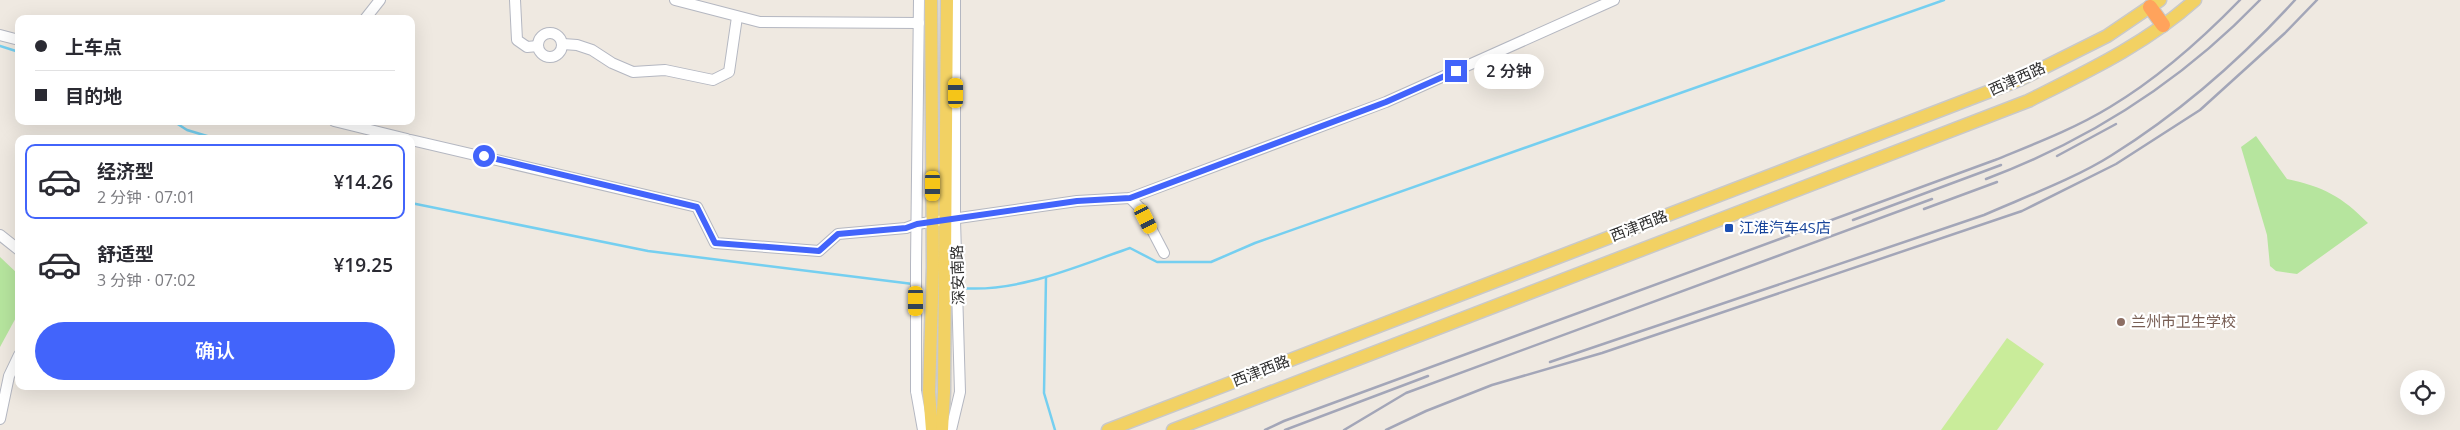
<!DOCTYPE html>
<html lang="zh">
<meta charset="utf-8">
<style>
body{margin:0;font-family:"Open Sans","Noto Sans SC",sans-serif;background:#f7f7f7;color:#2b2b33;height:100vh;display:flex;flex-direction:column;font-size:19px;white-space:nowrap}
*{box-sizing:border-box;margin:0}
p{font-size:16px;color:#7c7c81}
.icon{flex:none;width:28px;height:28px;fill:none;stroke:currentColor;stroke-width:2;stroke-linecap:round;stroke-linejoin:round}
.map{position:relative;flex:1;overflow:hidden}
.details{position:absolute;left:15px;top:135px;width:400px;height:255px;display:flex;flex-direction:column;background:#fff;border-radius:10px;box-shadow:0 5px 20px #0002}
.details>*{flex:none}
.banner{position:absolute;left:15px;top:15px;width:400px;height:110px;border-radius:10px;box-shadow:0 5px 20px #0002;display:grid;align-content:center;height:110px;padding:0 20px;background:#fff}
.controls{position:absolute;left:2400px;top:370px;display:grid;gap:10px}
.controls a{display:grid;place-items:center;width:45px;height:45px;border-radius:50%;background:#fff;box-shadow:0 5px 20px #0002;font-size:25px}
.end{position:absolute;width:22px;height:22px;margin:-11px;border:6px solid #4264fb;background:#fff;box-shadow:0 0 0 2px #fff}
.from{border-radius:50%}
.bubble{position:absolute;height:35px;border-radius:18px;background:#fff;box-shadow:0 5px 20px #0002;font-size:16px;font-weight:600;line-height:35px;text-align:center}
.car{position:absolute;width:15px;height:30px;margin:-15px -8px;border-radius:6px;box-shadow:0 0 4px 1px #0007;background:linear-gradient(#f5c518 24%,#345 0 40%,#f5c518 0 76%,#345 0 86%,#f5c518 0)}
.banner b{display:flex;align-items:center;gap:18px;height:48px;font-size:19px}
.banner b+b{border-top:1px solid #e1e1e2}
.banner i{width:12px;height:12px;background:#2b2b33}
ul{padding:9px 0 0;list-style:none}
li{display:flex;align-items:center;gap:15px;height:75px;margin:0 10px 8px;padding:0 10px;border:2px solid transparent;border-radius:10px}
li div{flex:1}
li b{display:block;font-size:19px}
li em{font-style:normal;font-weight:600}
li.current{border-color:#4264fb}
li>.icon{width:45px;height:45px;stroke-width:1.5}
.cta{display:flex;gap:10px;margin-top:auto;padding:10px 20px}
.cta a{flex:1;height:58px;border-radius:30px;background:#4264fb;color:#fff;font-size:20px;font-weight:600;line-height:58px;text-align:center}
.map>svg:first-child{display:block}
.green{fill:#b6e59e}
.pitch{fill:#c9ec9a}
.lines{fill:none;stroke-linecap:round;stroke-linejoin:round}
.stream{stroke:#75cff0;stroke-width:2.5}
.minor-casing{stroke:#b4b7c1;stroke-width:12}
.major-casing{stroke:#c9c9c9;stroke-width:15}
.highway-casing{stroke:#c9c9c9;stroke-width:16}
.minor{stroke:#fff;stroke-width:10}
.major{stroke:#f2d163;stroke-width:12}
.highway{stroke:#ffa35c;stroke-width:14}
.rail{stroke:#a3a6b8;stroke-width:2.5}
.minor-bridge-casing{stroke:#b4b7c1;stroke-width:12;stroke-linecap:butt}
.minor-bridge{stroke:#fff;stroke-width:10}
.route{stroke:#4264fb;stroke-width:6}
.transit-dot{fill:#1a4fb4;stroke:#fff;stroke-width:2}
.education-dot{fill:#8d6e63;stroke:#fff;stroke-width:2}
.labels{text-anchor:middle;stroke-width:4.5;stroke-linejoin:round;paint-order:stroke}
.street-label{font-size:15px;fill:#2e2e2e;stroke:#fff}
.transit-label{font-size:15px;fill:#164399;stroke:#fff;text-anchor:start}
.education-label{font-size:15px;fill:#785e54;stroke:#fff;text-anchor:start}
</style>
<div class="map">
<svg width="2460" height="430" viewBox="0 0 2460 430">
<rect width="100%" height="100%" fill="#efe9e1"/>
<!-- green -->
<g class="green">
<path d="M 2256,136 L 2287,179 C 2324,187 2341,196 2368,223 L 2297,274 L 2276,271 L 2270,266 L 2267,235 L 2241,147 Z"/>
<path d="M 0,257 L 19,275 L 19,312 L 0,347 Z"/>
</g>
<!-- pitch -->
<path class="pitch" d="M 2007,338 L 2044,364 L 1997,430 L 1941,430 Z"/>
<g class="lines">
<!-- stream -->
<g class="stream">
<path d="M 0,46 L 19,52"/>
<path d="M 173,121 L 187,130 L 217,139"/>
<path d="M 411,203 L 648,251 L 913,284"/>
<path d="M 1046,277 L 1044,393 L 1055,430"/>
<path d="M 961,288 C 1018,293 1077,266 1130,248 L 1157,262 L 1211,262 L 1255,243 L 1944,0"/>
</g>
<!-- minor casing -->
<g class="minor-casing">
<g id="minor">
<path d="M 515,0 L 517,40 L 527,47 L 538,46"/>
<path d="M 675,0 L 760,22 L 919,23"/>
<path d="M 365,19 L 380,0"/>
<circle cx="550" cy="45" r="12"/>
<path d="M 0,35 L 19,40"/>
<path d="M 563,44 L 577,45 L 592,50 L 612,63 L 633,72 L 665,70 L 713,80 L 729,72 L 737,17"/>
<path d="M 334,121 L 407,139"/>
<path d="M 411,140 L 697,207 L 715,243 L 819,251 L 838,234 L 906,228 L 917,224 L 1077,201 L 1130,198 L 1386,102 L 1614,0"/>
<path d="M 1130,198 L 1141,209 L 1164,253"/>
<path d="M 0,235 L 19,250"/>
<path d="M 916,265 L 919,0"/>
<path d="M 916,391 L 923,430"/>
<path d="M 0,419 L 9,376 L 19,355"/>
<path d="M 951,430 L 960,392 L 955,220 L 955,0"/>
</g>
</g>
<!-- major casing -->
<g class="major-casing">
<g id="major">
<path d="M 931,0 L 933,267 L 929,392 L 932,430"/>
<path d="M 942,430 L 944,392 L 947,0"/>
<path d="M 1108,430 L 2019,80 L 2107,36 L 2160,0"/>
<path d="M 1173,430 L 2028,101 C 2086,72 2146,44 2195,0"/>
</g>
</g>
<!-- highway casing -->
<g class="highway-casing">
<path id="highway" d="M 2150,7 L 2163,25"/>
</g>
<!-- minor -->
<use href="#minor" class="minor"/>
<!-- major -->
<use href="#major" class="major"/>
<!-- highway -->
<use href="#highway" class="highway"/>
<!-- rail -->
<g class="rail">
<path d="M 2057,156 L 2116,124"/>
<path d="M 1986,179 C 2090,140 2183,80 2260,0"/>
<path d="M 1924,209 L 1997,182"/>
<path d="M 1853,220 L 2001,165"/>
<path d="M 1550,362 L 1984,215 C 2025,197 2076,178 2112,155 C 2179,113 2242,58 2295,0"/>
<path d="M 1265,430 L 1284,421 L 1995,160 C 2034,144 2074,129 2110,107 C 2157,79 2202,39 2240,0"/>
<path d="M 1285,430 L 1428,376"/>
<path d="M 1344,430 L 1406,393 L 1932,199"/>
<path d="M 1386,430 L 1426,411 L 1492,385 L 1602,353 L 2022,211 L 2116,164 L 2200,110 L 2285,33 L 2317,0"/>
</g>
<!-- minor-bridge casing -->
<g class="minor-bridge-casing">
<path id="minor-bridge" d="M 916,391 L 916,265"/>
</g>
<!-- minor-bridge -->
<use href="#minor-bridge" class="minor-bridge"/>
</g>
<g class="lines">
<!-- route -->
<path class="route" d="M 484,156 L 697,207 L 715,243 L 819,251 L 838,234 L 906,228 L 917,224 L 1077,201 L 1130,198 L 1386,102 L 1456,71"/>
</g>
<!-- markers -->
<rect class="transit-dot" x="1724" y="223" width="10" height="10" rx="2.5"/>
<circle class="education-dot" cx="2121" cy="322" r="5"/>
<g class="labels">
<!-- street labels -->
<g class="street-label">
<text transform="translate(2017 79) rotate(-24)" y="5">西津西路</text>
<text transform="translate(1639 226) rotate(-21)" y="5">西津西路</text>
<text transform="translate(958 275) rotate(-92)" y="5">深安南路</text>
<text transform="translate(1261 371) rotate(-21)" y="5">西津西路</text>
</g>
<!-- transit labels -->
<g class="transit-label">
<text x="1739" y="233">江淮汽车4S店</text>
</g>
<!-- education labels -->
<g class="education-label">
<text x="2131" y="327">兰州市卫生学校</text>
</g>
</g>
</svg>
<div class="controls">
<a><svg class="icon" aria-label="locate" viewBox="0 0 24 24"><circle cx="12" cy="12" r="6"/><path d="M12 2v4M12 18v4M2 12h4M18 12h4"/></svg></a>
</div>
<i class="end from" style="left:484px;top:156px"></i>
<i class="end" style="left:1456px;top:71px"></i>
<div class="bubble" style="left:1474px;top:54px;width:70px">2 分钟</div>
<i class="car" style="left:956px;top:93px;rotate:0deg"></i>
<i class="car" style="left:933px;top:186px;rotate:180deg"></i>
<i class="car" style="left:1146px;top:219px;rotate:153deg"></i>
<i class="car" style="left:916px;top:301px;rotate:180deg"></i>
<div class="banner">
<b><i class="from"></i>上车点</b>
<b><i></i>目的地</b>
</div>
<section class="details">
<ul>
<li class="current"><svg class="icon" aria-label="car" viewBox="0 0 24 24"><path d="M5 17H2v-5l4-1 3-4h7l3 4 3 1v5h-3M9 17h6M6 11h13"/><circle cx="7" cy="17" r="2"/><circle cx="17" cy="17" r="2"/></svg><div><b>经济型</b><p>2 分钟 · 07:01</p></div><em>¥14.26</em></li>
<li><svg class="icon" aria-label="car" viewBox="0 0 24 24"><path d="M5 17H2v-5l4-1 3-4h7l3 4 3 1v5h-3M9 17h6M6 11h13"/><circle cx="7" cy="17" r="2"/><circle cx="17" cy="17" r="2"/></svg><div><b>舒适型</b><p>3 分钟 · 07:02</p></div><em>¥19.25</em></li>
</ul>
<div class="cta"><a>确认</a></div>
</section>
</div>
